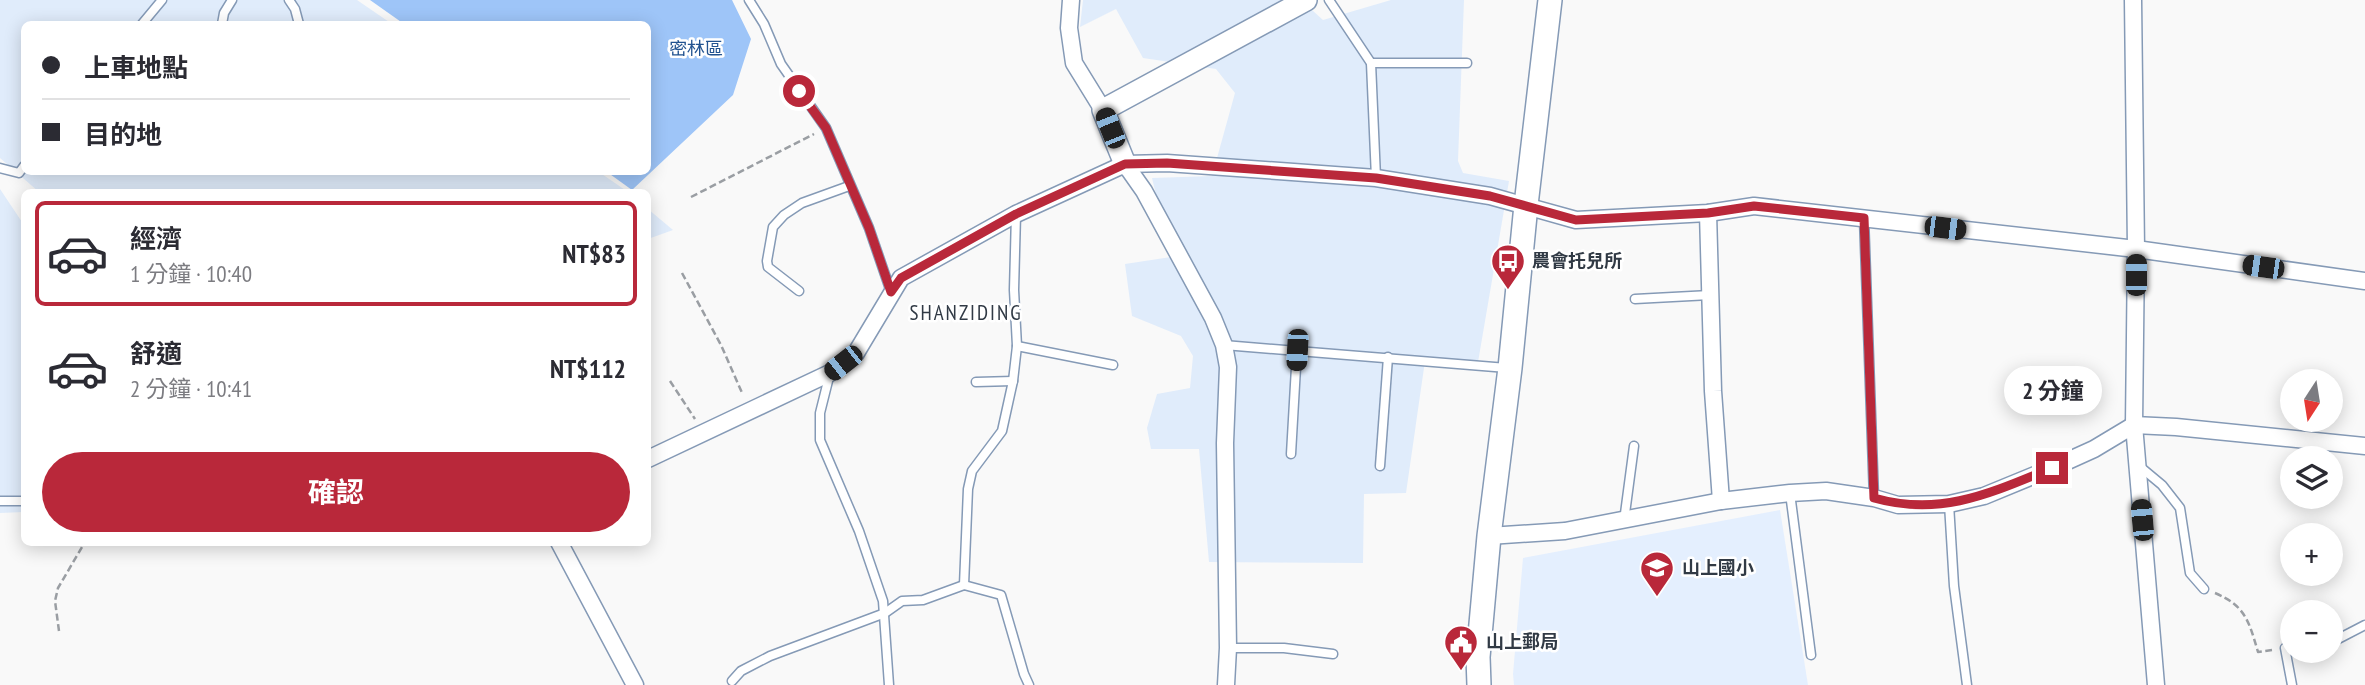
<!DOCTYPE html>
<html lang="zh-TW">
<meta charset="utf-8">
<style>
body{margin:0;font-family:"PT Sans Narrow","Noto Sans TC",sans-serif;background:#f7f7f7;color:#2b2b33;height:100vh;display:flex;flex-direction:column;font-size:26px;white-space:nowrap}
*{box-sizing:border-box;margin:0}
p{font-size:23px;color:#7c7c81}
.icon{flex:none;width:38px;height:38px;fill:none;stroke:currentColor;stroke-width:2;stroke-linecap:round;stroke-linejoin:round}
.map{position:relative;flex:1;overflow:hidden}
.drawer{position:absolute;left:21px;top:189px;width:630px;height:357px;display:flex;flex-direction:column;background:#fff;border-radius:10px;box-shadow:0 4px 18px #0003}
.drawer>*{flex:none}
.top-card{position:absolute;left:21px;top:21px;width:630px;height:154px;border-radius:10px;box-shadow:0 4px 18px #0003;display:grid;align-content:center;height:154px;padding:0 21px;background:#fff}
.needle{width:46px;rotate:192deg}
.fabs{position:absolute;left:2280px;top:369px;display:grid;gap:14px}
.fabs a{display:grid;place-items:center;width:63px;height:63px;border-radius:50%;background:#fff;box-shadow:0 4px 18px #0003;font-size:35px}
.end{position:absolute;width:32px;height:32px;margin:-16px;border:9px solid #b9283a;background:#fff;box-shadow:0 0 0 4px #fff}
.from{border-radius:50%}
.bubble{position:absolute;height:49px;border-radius:24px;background:#fff;box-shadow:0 4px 18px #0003;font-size:23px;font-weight:700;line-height:49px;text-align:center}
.car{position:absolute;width:21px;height:42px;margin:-21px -10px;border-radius:9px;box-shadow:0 0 5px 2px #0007;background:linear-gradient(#222 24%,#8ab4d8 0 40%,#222 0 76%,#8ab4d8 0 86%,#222 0)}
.top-card b{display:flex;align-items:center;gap:24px;height:66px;font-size:26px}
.top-card b+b{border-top:2px solid #e1e1e2}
.top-card i{width:18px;height:18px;background:#2b2b33}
ul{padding:12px 0 0;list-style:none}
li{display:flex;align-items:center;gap:21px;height:105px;margin:0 14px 10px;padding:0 7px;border:4px solid transparent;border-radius:10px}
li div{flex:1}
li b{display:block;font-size:26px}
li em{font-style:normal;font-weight:700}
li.current{border-color:#b9283a}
li>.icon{width:63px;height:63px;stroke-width:1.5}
.button{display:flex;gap:14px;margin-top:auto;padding:14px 21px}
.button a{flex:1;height:80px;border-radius:42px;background:#b9283a;color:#fff;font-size:28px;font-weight:700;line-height:80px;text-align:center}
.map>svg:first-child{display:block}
.built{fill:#e4effe}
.green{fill:#e0ecfb}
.forest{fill:#9ec5f8}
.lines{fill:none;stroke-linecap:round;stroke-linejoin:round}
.service-casing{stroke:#859ab6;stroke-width:11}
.minor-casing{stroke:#859ab6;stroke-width:19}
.tertiary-casing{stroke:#859ab6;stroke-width:24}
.secondary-casing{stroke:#859ab6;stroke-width:26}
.path{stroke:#9a9ea3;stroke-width:2.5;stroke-dasharray:7 3.5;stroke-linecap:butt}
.service{stroke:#fff;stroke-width:8}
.minor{stroke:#fff;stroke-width:16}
.tertiary{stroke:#fff;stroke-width:21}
.secondary{stroke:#fff;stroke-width:23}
.route{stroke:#b9283a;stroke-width:9}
.labels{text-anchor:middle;stroke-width:5;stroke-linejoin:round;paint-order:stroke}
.park-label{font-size:18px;fill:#225390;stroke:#fff}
.poi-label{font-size:18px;font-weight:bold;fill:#313a45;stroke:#fff;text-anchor:start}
.quarter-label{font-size:21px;letter-spacing:2px;fill:#313a45;stroke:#fff}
</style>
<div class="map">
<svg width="2365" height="685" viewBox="0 0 2365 685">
<rect width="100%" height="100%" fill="#f9f9f9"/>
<!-- built -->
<path class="built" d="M 1780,510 L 1808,685 L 1514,685 L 1513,674 L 1523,558 Z"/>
<!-- green -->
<g class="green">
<path d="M 0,0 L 357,0 L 392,24 L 24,24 L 24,172 L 599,172 L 628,192 L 39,192 L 0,158 Z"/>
<path d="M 1083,0 L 1301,0 L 1323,20 L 1391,0 L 1464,0 L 1458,161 L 1463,173 L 1509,181 L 1477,368 L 1425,361 L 1406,493 L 1364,494 L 1363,563 L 1209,562 L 1199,449 L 1151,449 L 1147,428 L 1157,394 L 1190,388 L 1193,356 L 1181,336 L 1132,316 L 1125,264 L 1171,257 L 1152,178 L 1212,176 L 1235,93 L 1216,69 L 1143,58 L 1116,9 L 1080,27 Z"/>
<path d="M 0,189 L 24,225 L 24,512 L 0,513 Z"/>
<path d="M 648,209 L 673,230 L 648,239 Z"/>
</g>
<!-- forest -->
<path class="forest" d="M 370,0 L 732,0 L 751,39 L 733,95 L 632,190 L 607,172 L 648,172 L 648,24 L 404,24 Z"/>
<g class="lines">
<!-- service casing -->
<g class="service-casing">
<g id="service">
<path d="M 289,0 L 295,9 L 299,24"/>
<path d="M 749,0 L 764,24 L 781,64 L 826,128 L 869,228 L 891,292"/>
<path d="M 1329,0 L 1371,63 L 1376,178"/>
<path d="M 142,24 L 162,0"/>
<path d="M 222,24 L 224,13 L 232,0"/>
<path d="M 1371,63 L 1467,63"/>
<path d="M 0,168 L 19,173 L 24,166"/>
<path d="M 1864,218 L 1874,498"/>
<path d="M 799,291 L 768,267 L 767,261 L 773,227 L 784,215 L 802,203 L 849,186"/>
<path d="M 1635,299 L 1710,295"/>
<path d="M 1224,345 L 1507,368"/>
<path d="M 1017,346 L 1113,365"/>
<path d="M 830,373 L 820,413 L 820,440 L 859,531 L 883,601 L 889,685"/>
<path d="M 976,382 L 1013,381"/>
<path d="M 1291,454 L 1297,350"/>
<path d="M 2138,465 L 2162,485 L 2180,508 L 2190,573 L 2204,589"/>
<path d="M 1380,466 L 1388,357"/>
<path d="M 1790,493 L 1811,655"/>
<path d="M 0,501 L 24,501"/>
<path d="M 1949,504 L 1954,586 L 1967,685"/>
<path d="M 1624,521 L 1634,446"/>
<path d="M 964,585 L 968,489 L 972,471 L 1002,431 L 1013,381 L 1017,346 L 1014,290 L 1016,214"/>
<path d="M 2331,640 L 2338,639 L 2365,625"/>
<path d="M 1228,648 L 1284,648 L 1333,654"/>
<path d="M 732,681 L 741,671 L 770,656 L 885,613 L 902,601 L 923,600 L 964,585 L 1001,595 L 1024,674 L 1029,685"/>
<path d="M 2292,685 L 2285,648 L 2292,647"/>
</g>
</g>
<!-- minor casing -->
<g class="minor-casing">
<g id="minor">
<path d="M 1071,0 L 1069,28 L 1074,63 L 1103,110"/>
<path d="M 2133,0 L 2136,249 L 2134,425 L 2156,685"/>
<path d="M 1125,164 L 1144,191 L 1213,318 L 1224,345 L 1228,367 L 1225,443 L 1228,648 L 1226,685"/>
<path d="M 1708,213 L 1713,391 L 1721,501"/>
<path d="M 648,459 L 830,373 L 856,353 L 901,278 L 1016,214 L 1125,164 L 1167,163 L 1376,178 L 1490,196 L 1576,220 L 1708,213 L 1754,206 L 2136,249 L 2365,281"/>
<path d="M 1489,536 L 1565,531 L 1721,501 L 1790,493 L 1826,491 L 1874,498 L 1898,505 L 1949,504 L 1984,496 L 2052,468 L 2094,449 L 2134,425 L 2176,427 L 2365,446"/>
<path d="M 559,542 L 635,685"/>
</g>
</g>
<!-- tertiary casing -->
<g class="tertiary-casing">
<path id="tertiary" d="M 1125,164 L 1103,110 L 1306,0"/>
</g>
<!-- secondary casing -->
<g class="secondary-casing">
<path id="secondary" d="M 1479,685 L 1478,657 L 1489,536 L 1510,368 L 1526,205 L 1550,0"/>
</g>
<!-- path -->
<g class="path">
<path d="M 691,197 L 814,134"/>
<path d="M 682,273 L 721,345 L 743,395"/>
<path d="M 670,381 L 695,419"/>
<path d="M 2215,593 C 2246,606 2249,622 2258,652 L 2272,650"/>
<path d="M 59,631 L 55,601 L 58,588 L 85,542"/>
</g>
<!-- service -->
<use href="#service" class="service"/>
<!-- minor -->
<use href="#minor" class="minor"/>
<!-- tertiary -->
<use href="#tertiary" class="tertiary"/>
<!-- secondary -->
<use href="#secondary" class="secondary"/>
</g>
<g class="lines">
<!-- route -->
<path class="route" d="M 799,91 L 826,128 L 869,228 L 891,292 L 901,278 L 1016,214 L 1125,164 L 1167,163 L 1376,178 L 1490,196 L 1576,220 L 1708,213 L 1754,206 L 1864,218 L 1874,498 C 1941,517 1991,493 2052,468"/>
</g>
<!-- icons -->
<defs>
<g id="bus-pin" transform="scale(1.75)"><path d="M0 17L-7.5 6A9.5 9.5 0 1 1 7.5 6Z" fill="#b9283a" stroke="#fff"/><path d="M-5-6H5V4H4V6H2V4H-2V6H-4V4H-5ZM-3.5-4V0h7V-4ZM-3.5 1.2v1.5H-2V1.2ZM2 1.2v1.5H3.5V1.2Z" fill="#fff"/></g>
<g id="school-pin" transform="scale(1.75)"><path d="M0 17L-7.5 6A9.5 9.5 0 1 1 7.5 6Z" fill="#b9283a" stroke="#fff"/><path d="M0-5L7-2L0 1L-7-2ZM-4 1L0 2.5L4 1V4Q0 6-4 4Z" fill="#fff"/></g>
<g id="civic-pin" transform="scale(1.75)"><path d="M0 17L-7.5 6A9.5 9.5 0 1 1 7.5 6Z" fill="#b9283a" stroke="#fff"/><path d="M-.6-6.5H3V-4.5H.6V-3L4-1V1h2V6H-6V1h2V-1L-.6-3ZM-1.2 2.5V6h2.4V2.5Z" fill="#fff"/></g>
</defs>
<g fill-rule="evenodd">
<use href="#bus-pin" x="1508" y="261"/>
<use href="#school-pin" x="1657" y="568"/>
<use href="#civic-pin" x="1461" y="642"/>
</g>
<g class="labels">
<!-- park labels -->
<g class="park-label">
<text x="696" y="55">密林區</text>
</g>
<!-- poi labels -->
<g class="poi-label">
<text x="1532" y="267">農會托兒所</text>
<text x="1682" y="574">山上國小</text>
<text x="1486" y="648">山上郵局</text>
</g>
<!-- quarter labels -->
<g class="quarter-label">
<text x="966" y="320">SHANZIDING</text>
</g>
</g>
</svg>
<div class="fabs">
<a><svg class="needle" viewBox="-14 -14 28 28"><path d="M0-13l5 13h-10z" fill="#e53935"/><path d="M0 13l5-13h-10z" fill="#7c7c81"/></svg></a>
<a><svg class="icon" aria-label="layers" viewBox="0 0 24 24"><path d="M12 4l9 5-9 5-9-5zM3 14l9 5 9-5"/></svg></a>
<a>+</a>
<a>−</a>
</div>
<i class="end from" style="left:799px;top:91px"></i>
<i class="end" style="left:2052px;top:468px"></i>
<div class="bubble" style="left:2004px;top:366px;width:98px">2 分鐘</div>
<i class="car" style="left:1110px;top:128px;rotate:338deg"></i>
<i class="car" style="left:1945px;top:228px;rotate:97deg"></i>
<i class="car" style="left:2263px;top:267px;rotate:278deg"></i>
<i class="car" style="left:2136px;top:275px;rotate:0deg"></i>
<i class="car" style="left:1297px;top:350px;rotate:183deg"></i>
<i class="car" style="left:843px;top:363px;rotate:232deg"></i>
<i class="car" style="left:2142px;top:520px;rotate:355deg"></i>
<div class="top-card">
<b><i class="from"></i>上車地點</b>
<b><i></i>目的地</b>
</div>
<section class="drawer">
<ul>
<li class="current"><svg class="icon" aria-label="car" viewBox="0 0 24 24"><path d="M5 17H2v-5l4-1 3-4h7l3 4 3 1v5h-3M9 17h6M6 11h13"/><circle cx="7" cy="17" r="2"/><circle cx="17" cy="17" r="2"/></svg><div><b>經濟</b><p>1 分鐘 · 10:40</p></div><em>NT$83</em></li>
<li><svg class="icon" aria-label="car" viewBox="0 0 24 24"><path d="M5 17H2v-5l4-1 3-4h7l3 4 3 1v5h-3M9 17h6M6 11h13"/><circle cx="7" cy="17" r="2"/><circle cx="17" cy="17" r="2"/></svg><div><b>舒適</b><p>2 分鐘 · 10:41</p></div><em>NT$112</em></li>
</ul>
<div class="button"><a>確認</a></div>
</section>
</div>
